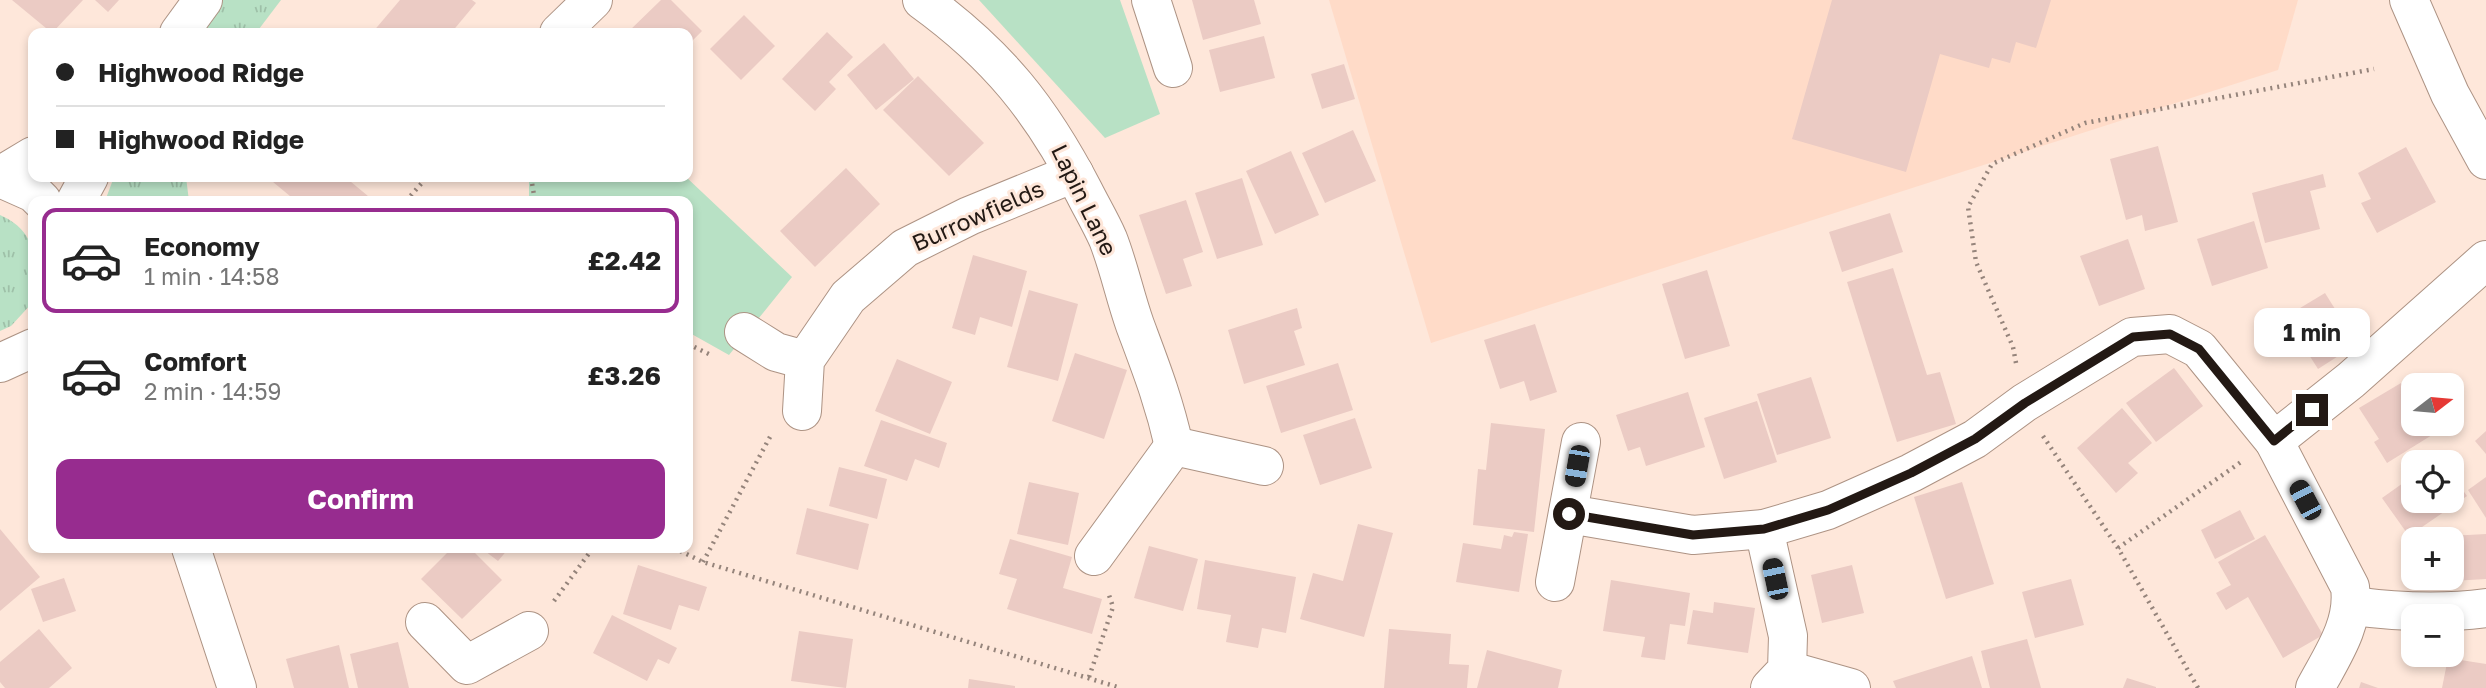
<!DOCTYPE html>
<meta charset="utf-8">
<style>
body{margin:0;font-family:"Golos Text",sans-serif;background:#f2f2f2;color:#222;height:100vh;display:flex;flex-direction:column;font-size:26px;white-space:nowrap}
*{box-sizing:border-box;margin:0}
p{font-size:23px;color:#767676}
.icon{flex:none;width:38px;height:38px;fill:none;stroke:currentColor;stroke-width:2;stroke-linecap:round;stroke-linejoin:round}
.map{position:relative;flex:1;overflow:hidden}
.sheet{position:absolute;left:28px;top:196px;width:665px;height:357px;display:flex;flex-direction:column;background:#fff;border-radius:14px;box-shadow:0 4px 10px #0003}
.sheet>*{flex:none}
.guide{position:absolute;left:28px;top:28px;width:665px;height:154px;border-radius:14px;box-shadow:0 4px 10px #0003;display:grid;align-content:center;height:154px;padding:0 28px;background:#fff}
.needle{width:46px;rotate:74deg}
.tools{position:absolute;left:2401px;top:373px;display:grid;gap:14px}
.tools a{display:grid;place-items:center;width:63px;height:63px;border-radius:14px;background:#fff;box-shadow:0 4px 10px #0003;font-size:35px}
.end{position:absolute;width:32px;height:32px;margin:-16px;border:9px solid #231914;background:#fff;box-shadow:0 0 0 4px #fff}
.from{border-radius:50%}
.bubble{position:absolute;height:49px;border-radius:14px;background:#fff;box-shadow:0 4px 10px #0003;font-size:23px;font-weight:700;line-height:49px;text-align:center}
.car{position:absolute;width:21px;height:42px;margin:-21px -10px;border-radius:9px;box-shadow:0 0 5px 2px #0007;background:linear-gradient(#222 24%,#8ab4d8 0 40%,#222 0 76%,#8ab4d8 0 86%,#222 0)}
.guide b{display:flex;align-items:center;gap:24px;height:66px;font-size:26px}
.guide b+b{border-top:2px solid #e0e0e0}
.guide i{width:18px;height:18px;background:#222}
ul{padding:12px 0 0;list-style:none}
li{display:flex;align-items:center;gap:21px;height:105px;margin:0 14px 10px;padding:0 14px;border:4px solid transparent;border-radius:14px}
li div{flex:1}
li b{display:block;font-size:26px}
li em{font-style:normal;font-weight:700}
li.on{border-color:#972c8f}
li>.icon{width:63px;height:63px;stroke-width:1.5}
.button{display:flex;gap:14px;margin-top:auto;padding:14px 28px}
.button a{flex:1;height:80px;border-radius:14px;background:#972c8f;color:#fff;font-size:28px;font-weight:700;line-height:80px;text-align:center}
.map>svg:first-child{display:block}
.built{fill:#ffdbc8}
.grass{fill:url(#grass-tufts)}
.park{fill:#b8e1c5}
.building{fill:#ebcbc4}
.lines{fill:none;stroke-linecap:round;stroke-linejoin:round}
.minor-casing{stroke:#ad9384;stroke-width:40}
.path{stroke:#95847b;stroke-width:4.5;stroke-dasharray:2 5;stroke-linecap:butt}
.minor{stroke:#fff;stroke-width:38}
.route{stroke:#231914;stroke-width:9}
.labels{text-anchor:middle;stroke-width:6;stroke-linejoin:round;paint-order:stroke}
.street-label{font-size:23px;fill:#231914;stroke:#fee7da}
</style>
<div class="map">
<svg width="2486" height="688" viewBox="0 0 2486 688">
<defs>
<pattern id="grass-tufts" width="24" height="20" patternUnits="userSpaceOnUse" patternTransform="scale(1.75)"><rect width="24" height="20" fill="#b8e1c5"/><path d="M3 7l-1-3M5 7V3M7 7l1-3M15 17l-1-3M17 17v-4M19 17l1-3" fill="none" stroke="#9ec0a8"/></pattern>
</defs>
<rect width="100%" height="100%" fill="#fee7da"/>
<!-- built -->
<path class="built" d="M 1329,0 L 2298,0 L 2278,70 L 1431,343 Z"/>
<!-- grass -->
<g class="grass">
<path d="M 222,0 L 281,0 L 256,33 L 199,33 Z"/>
<path d="M 114,177 L 186,177 L 189,201 L 105,201 Z"/>
<path d="M 0,215 C 42,234 33,263 33,302 L 11,326 L 0,331 Z"/>
</g>
<!-- park -->
<g class="park">
<path d="M 979,0 L 1120,0 L 1160,114 L 1105,138 Z"/>
<path d="M 529,177 L 686,177 L 792,277 L 729,355 L 688,332 L 688,201 L 529,201 Z"/>
</g>
<!-- building -->
<g class="building">
<path d="M 12,0 L 83,0 L 52,33 Z"/>
<path d="M 95,0 L 119,0 L 108,12 Z"/>
<path d="M 400,0 L 472,0 L 476,3 L 451,33 L 372,33 Z"/>
<path d="M 661,0 L 671,0 L 702,31 L 688,45 L 688,33 L 627,33 Z"/>
<path d="M 1192,0 L 1254,0 L 1261,24 L 1203,40 Z"/>
<path d="M 1832,0 L 2051,0 L 2036,48 L 2016,42 L 2010,63 L 1992,58 L 1989,68 L 1940,54 L 1906,172 L 1792,139 Z"/>
<path d="M 744,15 L 775,46 L 741,80 L 710,49 Z"/>
<path d="M 827,32 L 853,57 L 829,82 L 836,89 L 815,111 L 782,79 Z"/>
<path d="M 1264,36 L 1275,78 L 1220,92 L 1209,50 Z"/>
<path d="M 884,43 L 914,79 L 876,110 L 847,75 Z"/>
<path d="M 1344,64 L 1355,99 L 1322,109 L 1311,74 Z"/>
<path d="M 918,76 L 984,143 L 949,176 L 883,110 Z"/>
<path d="M 1353,130 L 1376,181 L 1325,203 L 1302,153 Z"/>
<path d="M 2158,146 L 2178,222 L 2145,231 L 2142,215 L 2126,220 L 2110,159 Z"/>
<path d="M 2406,147 L 2436,202 L 2377,233 L 2361,203 L 2371,199 L 2358,173 Z"/>
<path d="M 1291,151 L 1319,215 L 1275,234 L 1246,171 Z"/>
<path d="M 846,168 L 880,204 L 815,267 L 780,231 Z"/>
<path d="M 2323,174 L 2326,187 L 2310,191 L 2320,229 L 2265,243 L 2252,193 Z"/>
<path d="M 267,177 L 345,177 L 374,201 L 296,201 Z"/>
<path d="M 1242,178 L 1263,245 L 1217,259 L 1195,193 Z"/>
<path d="M 1186,200 L 1203,252 L 1183,259 L 1192,286 L 1166,294 L 1139,215 Z"/>
<path d="M 1890,213 L 1903,252 L 1842,272 L 1829,232 Z"/>
<path d="M 2254,221 L 2268,268 L 2212,286 L 2197,239 Z"/>
<path d="M 2128,239 L 2145,289 L 2099,306 L 2080,256 Z"/>
<path d="M 973,255 L 1027,271 L 1012,327 L 980,317 L 975,335 L 952,328 Z"/>
<path d="M 1893,268 L 1927,375 L 1940,372 L 1956,424 L 1897,442 L 1847,282 Z"/>
<path d="M 1707,270 L 1730,346 L 1685,359 L 1662,284 Z"/>
<path d="M 1029,290 L 1078,304 L 1058,381 L 1007,367 Z"/>
<path d="M 2325,293 L 2357,344 L 2318,369 L 2285,317 Z"/>
<path d="M 1297,308 L 1302,328 L 1294,331 L 1305,365 L 1244,384 L 1228,330 Z"/>
<path d="M 1535,324 L 1557,392 L 1530,401 L 1524,381 L 1500,389 L 1484,340 Z"/>
<path d="M 1075,353 L 1127,370 L 1104,439 L 1052,421 Z"/>
<path d="M 897,359 L 952,382 L 930,434 L 875,411 Z"/>
<path d="M 1338,363 L 1353,410 L 1281,433 L 1266,386 Z"/>
<path d="M 2174,368 L 2203,406 L 2156,442 L 2126,403 Z"/>
<path d="M 1811,377 L 1831,438 L 1777,455 L 1757,394 Z"/>
<path d="M 2401,383 L 2413,404 L 2413,424 L 2425,424 L 2432,435 L 2387,463 L 2374,442 L 2379,439 L 2359,408 Z"/>
<path d="M 1688,392 L 1705,447 L 1646,466 L 1640,447 L 1628,451 L 1616,415 Z"/>
<path d="M 1757,401 L 1777,462 L 1724,479 L 1704,418 Z"/>
<path d="M 2122,408 L 2152,443 L 2128,463 L 2138,473 L 2116,493 L 2077,448 Z"/>
<path d="M 1355,418 L 1372,468 L 1320,485 L 1303,435 Z"/>
<path d="M 881,420 L 947,443 L 939,468 L 915,459 L 907,481 L 864,466 Z"/>
<path d="M 1491,423 L 1545,429 L 1534,532 L 1473,525 L 1478,469 L 1486,470 Z"/>
<path d="M 2486,431 L 2486,454 L 2475,441 Z"/>
<path d="M 839,467 L 887,479 L 877,519 L 829,506 Z"/>
<path d="M 2452,475 L 2467,496 L 2409,536 L 2382,498 L 2413,476 L 2413,500 L 2452,500 Z"/>
<path d="M 2486,477 L 2486,518 L 2468,490 Z"/>
<path d="M 1029,482 L 1079,493 L 1068,545 L 1017,534 Z"/>
<path d="M 1962,482 L 1994,584 L 1946,599 L 1914,497 Z"/>
<path d="M 807,508 L 869,524 L 858,570 L 796,554 Z"/>
<path d="M 2240,510 L 2255,539 L 2215,559 L 2201,530 Z"/>
<path d="M 1358,524 L 1393,533 L 1364,637 L 1300,619 L 1313,573 L 1343,581 Z"/>
<path d="M 0,529 L 40,577 L 0,611 Z"/>
<path d="M 1514,532 L 1528,534 L 1519,592 L 1456,582 L 1463,543 L 1501,549 L 1504,535 L 1512,537 Z"/>
<path d="M 2486,534 L 2486,579 L 2452,581 L 2449,536 Z"/>
<path d="M 2265,535 L 2323,635 L 2283,658 L 2248,597 L 2226,610 L 2216,593 L 2231,585 L 2218,562 Z"/>
<path d="M 1010,539 L 1072,557 L 1063,588 L 1102,599 L 1092,634 L 1007,609 L 1017,579 L 999,574 Z"/>
<path d="M 1149,546 L 1198,559 L 1183,611 L 1134,598 Z"/>
<path d="M 452,548 L 470,548 L 502,580 L 462,619 L 421,579 Z"/>
<path d="M 481,548 L 509,548 L 498,561 Z"/>
<path d="M 1205,560 L 1296,577 L 1286,633 L 1262,628 L 1258,648 L 1226,642 L 1231,615 L 1197,609 Z"/>
<path d="M 638,565 L 707,587 L 699,611 L 679,605 L 671,630 L 623,614 Z"/>
<path d="M 1852,565 L 1864,613 L 1822,623 L 1811,575 Z"/>
<path d="M 64,578 L 76,611 L 43,622 L 31,589 Z"/>
<path d="M 2071,579 L 2084,625 L 2035,638 L 2022,592 Z"/>
<path d="M 1611,580 L 1690,593 L 1685,626 L 1670,624 L 1665,660 L 1641,657 L 1645,637 L 1603,631 Z"/>
<path d="M 1714,602 L 1755,608 L 1748,653 L 1687,644 L 1693,610 L 1713,613 Z"/>
<path d="M 612,615 L 677,648 L 669,664 L 658,659 L 647,681 L 593,653 Z"/>
<path d="M 39,629 L 72,668 L 49,688 L 5,688 L 0,682 L 0,662 Z"/>
<path d="M 1389,629 L 1451,634 L 1449,664 L 1469,665 L 1467,688 L 1384,688 Z"/>
<path d="M 799,631 L 853,639 L 846,688 L 791,681 Z"/>
<path d="M 2027,639 L 2041,688 L 1990,688 L 1981,651 Z"/>
<path d="M 398,642 L 409,688 L 358,688 L 350,654 Z"/>
<path d="M 339,645 L 349,688 L 294,688 L 286,659 Z"/>
<path d="M 1487,650 L 1562,670 L 1558,688 L 1477,688 Z"/>
<path d="M 1972,656 L 1982,688 L 1896,688 L 1893,681 Z"/>
<path d="M 2448,658 L 2486,664 L 2486,688 L 2442,688 Z"/>
<path d="M 2127,678 L 2156,687 L 2156,688 L 2123,688 Z"/>
<path d="M 969,679 L 1015,686 L 1015,688 L 968,688 Z"/>
<path d="M 2361,682 L 2378,688 L 2359,688 Z"/>
</g>
<g class="lines">
<!-- minor casing -->
<g class="minor-casing">
<g id="minor">
<path d="M 922,0 C 998,55 1041,109 1084,192 C 1092,208 1101,223 1108,239 C 1119,267 1125,297 1135,325 C 1151,368 1164,401 1174,446"/>
<path d="M 1151,0 L 1173,68"/>
<path d="M 2409,0 L 2450,94 L 2486,160"/>
<path d="M 179,33 L 203,0"/>
<path d="M 559,33 L 593,0"/>
<path d="M 0,176 L 33,156"/>
<path d="M 0,178 L 34,193 L 42,201"/>
<path d="M 76,201 L 89,177"/>
<path d="M 744,332 L 776,352 L 805,360"/>
<path d="M 0,363 L 33,348"/>
<path d="M 802,411 L 805,360 L 848,297 L 905,248 L 969,216 L 1074,173"/>
<path d="M 2274,441 L 2351,380 L 2486,260"/>
<path d="M 1569,514 L 1693,535 L 1764,529 L 1828,510 L 1911,473 L 1975,439 L 2024,403 L 2132,337 L 2170,334 L 2199,349 L 2274,441 L 2350,587 C 2355,624 2332,656 2315,688"/>
<path d="M 1764,529 L 1788,636 L 1787,670 L 1770,688"/>
<path d="M 191,548 L 237,688"/>
<path d="M 1094,556 L 1174,446 L 1264,466"/>
<path d="M 1555,582 L 1581,442"/>
<path d="M 2353,606 C 2398,612 2441,614 2486,608"/>
<path d="M 425,622 L 467,665 L 529,631"/>
<path d="M 1787,670 L 1851,688"/>
</g>
</g>
<!-- path -->
<g class="path">
<path d="M 531,177 L 535,201"/>
<path d="M 406,201 L 427,177"/>
<path d="M 688,344 L 713,356"/>
<path d="M 2016,363 L 2013,347 L 1976,262 L 1968,207 L 1992,164 L 2085,123 L 2374,69"/>
<path d="M 2043,436 L 2118,548 L 2198,688"/>
<path d="M 674,548 L 703,562 L 1121,688"/>
<path d="M 2118,548 L 2241,462"/>
<path d="M 703,562 L 771,435"/>
<path d="M 554,601 L 593,548"/>
<path d="M 1089,677 L 1113,607 L 1108,592"/>
</g>
<!-- minor -->
<use href="#minor" class="minor"/>
</g>
<g class="lines">
<!-- route -->
<path class="route" d="M 1569,514 L 1693,535 L 1764,529 L 1828,510 L 1911,473 L 1975,439 L 2025,403 L 2133,337 L 2170,334 L 2199,349 L 2274,441 L 2312,410"/>
</g>
<g class="labels">
<!-- street labels -->
<g class="street-label">
<text transform="translate(1084 200) rotate(64)" y="8">Lapin Lane</text>
<text transform="translate(978 216) rotate(-24)" y="8">Burrowfields</text>
</g>
</g>
</svg>
<div class="tools">
<a><svg class="needle" viewBox="-14 -14 28 28"><path d="M0-13l5 13h-10z" fill="#e53935"/><path d="M0 13l5-13h-10z" fill="#767676"/></svg></a>
<a><svg class="icon" aria-label="locate" viewBox="0 0 24 24"><circle cx="12" cy="12" r="6"/><path d="M12 2v4M12 18v4M2 12h4M18 12h4"/></svg></a>
<a>+</a>
<a>−</a>
</div>
<i class="end from" style="left:1569px;top:514px"></i>
<i class="end" style="left:2312px;top:410px"></i>
<div class="bubble" style="left:2254px;top:308px;width:116px">1 min</div>
<i class="car" style="left:1577px;top:466px;rotate:190deg"></i>
<i class="car" style="left:2305px;top:500px;rotate:332deg"></i>
<i class="car" style="left:1775px;top:579px;rotate:348deg"></i>
<div class="guide">
<b><i class="from"></i>Highwood Ridge</b>
<b><i></i>Highwood Ridge</b>
</div>
<section class="sheet">
<ul>
<li class="on"><svg class="icon" aria-label="car" viewBox="0 0 24 24"><path d="M5 17H2v-5l4-1 3-4h7l3 4 3 1v5h-3M9 17h6M6 11h13"/><circle cx="7" cy="17" r="2"/><circle cx="17" cy="17" r="2"/></svg><div><b>Economy</b><p>1 min · 14:58</p></div><em>£2.42</em></li>
<li><svg class="icon" aria-label="car" viewBox="0 0 24 24"><path d="M5 17H2v-5l4-1 3-4h7l3 4 3 1v5h-3M9 17h6M6 11h13"/><circle cx="7" cy="17" r="2"/><circle cx="17" cy="17" r="2"/></svg><div><b>Comfort</b><p>2 min · 14:59</p></div><em>£3.26</em></li>
</ul>
<div class="button"><a>Confirm</a></div>
</section>
</div>
